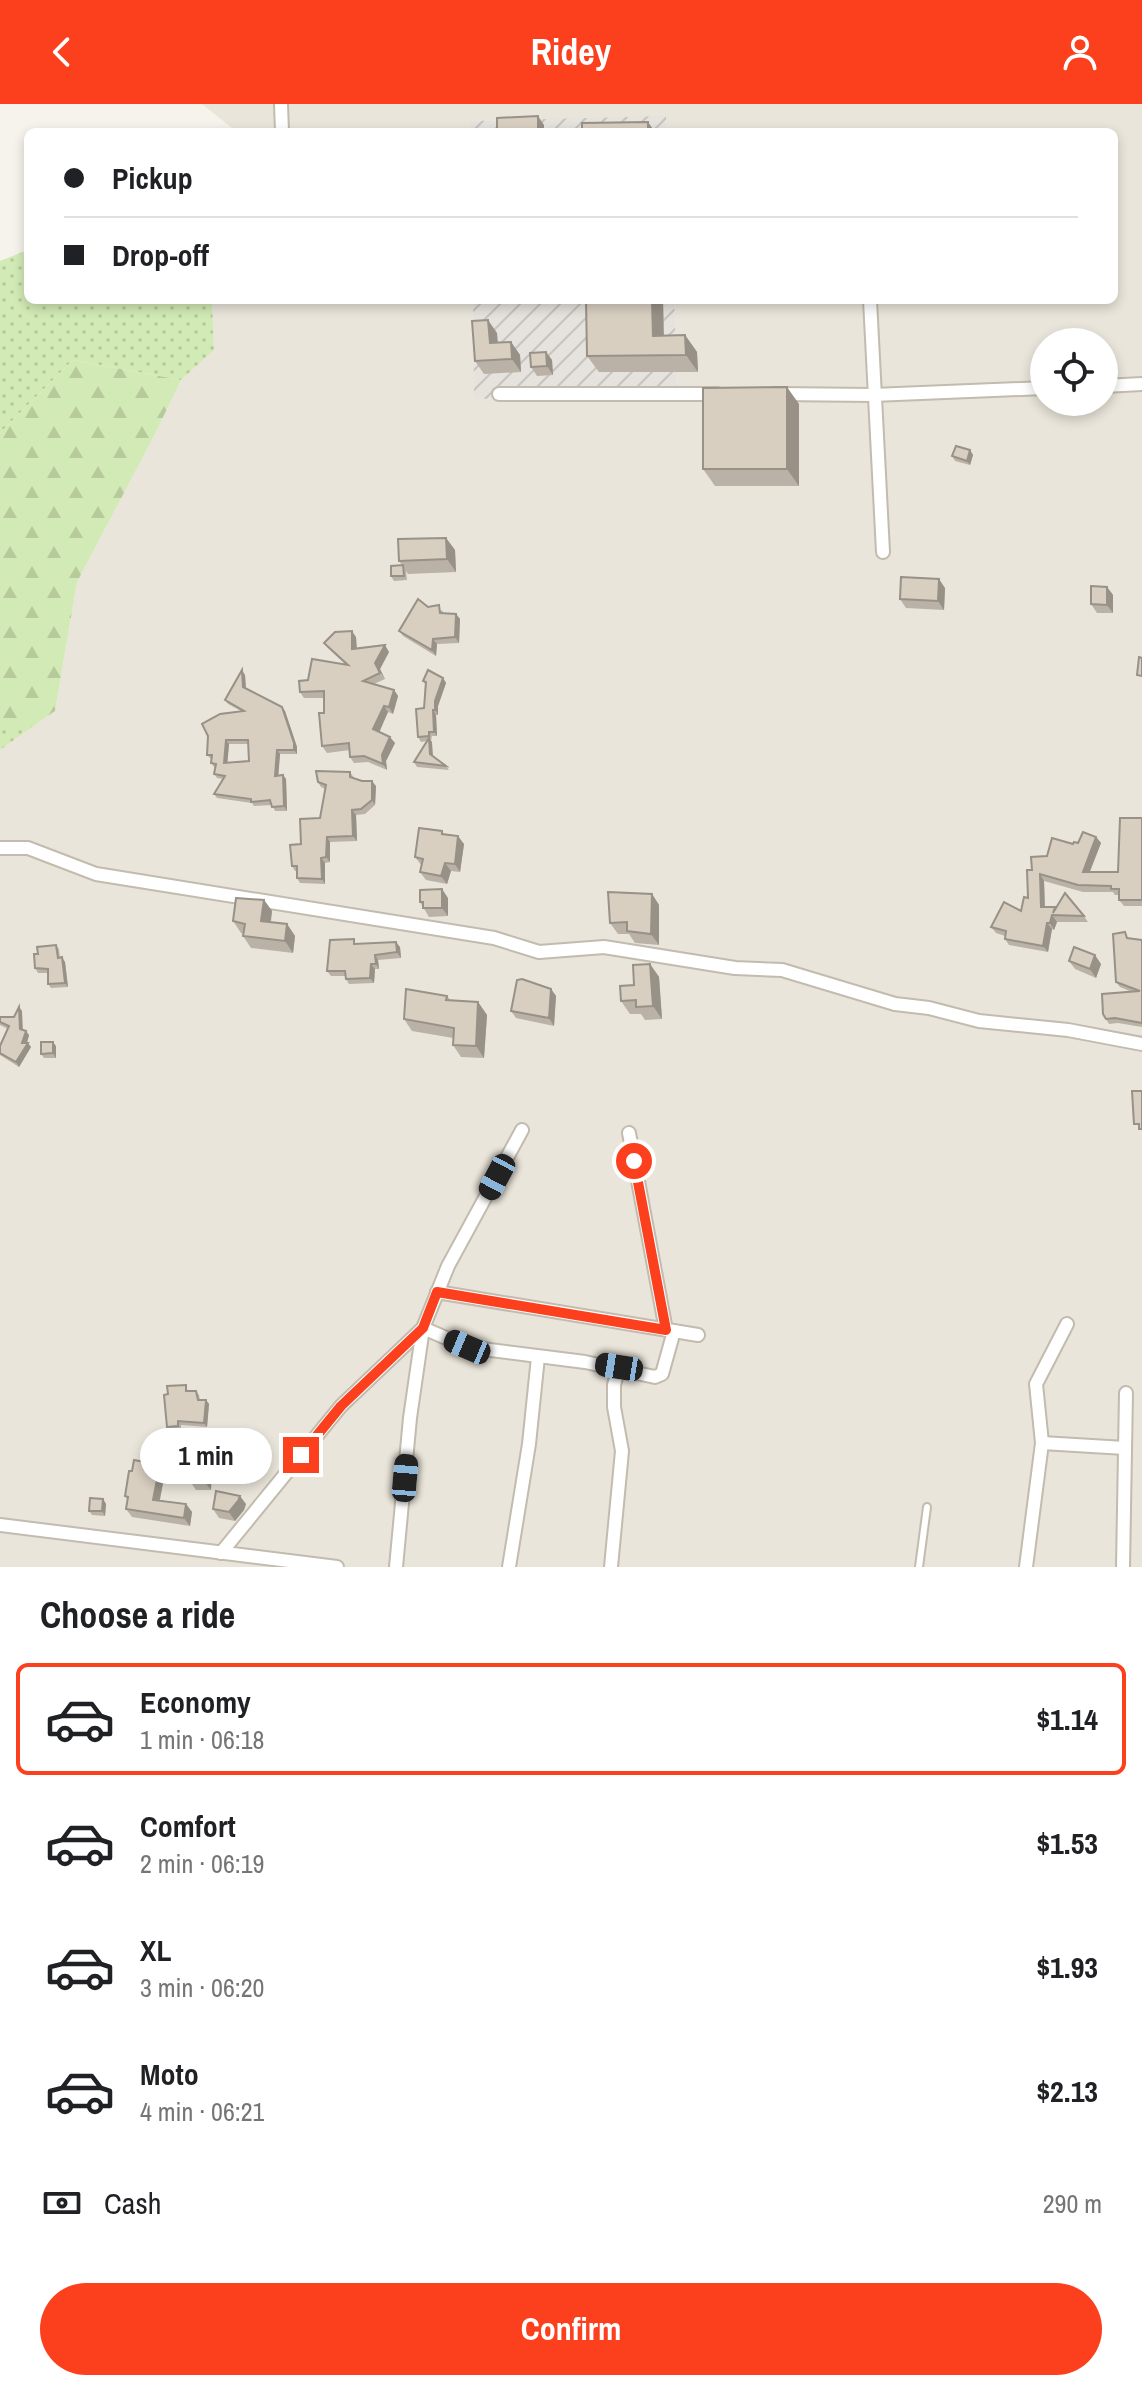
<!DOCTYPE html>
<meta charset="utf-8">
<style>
body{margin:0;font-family:"Archivo Narrow",sans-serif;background:#f6f6f6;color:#202124;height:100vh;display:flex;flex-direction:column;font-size:30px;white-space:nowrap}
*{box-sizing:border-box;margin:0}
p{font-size:26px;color:#757577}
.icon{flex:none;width:44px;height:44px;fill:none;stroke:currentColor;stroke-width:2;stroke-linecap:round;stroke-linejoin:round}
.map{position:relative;height:1463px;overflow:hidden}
.sheet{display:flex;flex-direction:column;background:#fff;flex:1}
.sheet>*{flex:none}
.hud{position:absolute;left:24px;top:24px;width:1094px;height:176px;border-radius:12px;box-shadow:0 4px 12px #0003;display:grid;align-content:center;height:176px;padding:0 40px;background:#fff}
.fabs{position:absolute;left:1030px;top:224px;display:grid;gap:16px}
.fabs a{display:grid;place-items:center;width:88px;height:88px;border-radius:50%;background:#fff;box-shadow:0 4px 12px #0003;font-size:40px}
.end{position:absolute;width:36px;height:36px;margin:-18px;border:10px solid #fc3f1d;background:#fff;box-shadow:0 0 0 4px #fff}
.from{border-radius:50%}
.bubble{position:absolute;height:56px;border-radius:28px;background:#fff;box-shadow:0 4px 12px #0003;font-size:26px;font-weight:800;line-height:56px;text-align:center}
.car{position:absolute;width:24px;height:48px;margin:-24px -12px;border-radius:10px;box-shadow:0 0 6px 2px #0007;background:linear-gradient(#222 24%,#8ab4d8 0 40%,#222 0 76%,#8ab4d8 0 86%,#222 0)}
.hud b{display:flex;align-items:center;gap:28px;height:76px;font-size:30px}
.hud b+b{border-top:2px solid #e0e0e0}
.hud i{width:20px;height:20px;background:#202124}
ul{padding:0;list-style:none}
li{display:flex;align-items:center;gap:24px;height:112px;margin:0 16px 12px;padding:0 24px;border:4px solid transparent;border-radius:12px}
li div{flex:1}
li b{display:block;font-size:30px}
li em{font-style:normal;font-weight:800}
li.on{border-color:#fc3f1d}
li>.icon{width:72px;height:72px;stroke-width:1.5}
h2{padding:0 40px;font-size:36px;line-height:96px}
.pay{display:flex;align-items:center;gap:20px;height:88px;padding:0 40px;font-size:30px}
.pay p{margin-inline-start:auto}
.cta{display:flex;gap:16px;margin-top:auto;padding:16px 40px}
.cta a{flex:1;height:92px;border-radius:48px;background:#fc3f1d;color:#fff;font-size:32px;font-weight:800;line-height:92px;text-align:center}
header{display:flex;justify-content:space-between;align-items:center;height:104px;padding:0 40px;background:#fc3f1d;color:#fff;font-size:36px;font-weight:800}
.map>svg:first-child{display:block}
.residential{fill:#eae5da;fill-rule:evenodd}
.industrial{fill:url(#industrial-furrows)}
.grass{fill:url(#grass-dots)}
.forest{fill:url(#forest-firs)}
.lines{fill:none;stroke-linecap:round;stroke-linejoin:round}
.service-casing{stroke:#c2bbae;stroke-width:10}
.minor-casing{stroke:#c2bbae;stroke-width:16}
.service{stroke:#fff;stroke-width:6}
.minor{stroke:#fff;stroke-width:12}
.wall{fill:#bab2a6;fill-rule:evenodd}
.shaded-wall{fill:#979187}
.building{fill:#d8cfc1;stroke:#979187;stroke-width:2;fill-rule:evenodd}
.route{stroke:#fc3f1d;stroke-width:10}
</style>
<header><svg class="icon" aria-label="back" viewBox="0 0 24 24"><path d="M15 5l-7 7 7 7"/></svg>Ridey<svg class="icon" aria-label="person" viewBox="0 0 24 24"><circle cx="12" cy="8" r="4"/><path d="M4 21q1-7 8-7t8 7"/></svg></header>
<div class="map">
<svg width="1142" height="1463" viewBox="0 0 1142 1463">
<defs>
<pattern id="industrial-furrows" width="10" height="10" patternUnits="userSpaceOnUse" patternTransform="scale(2)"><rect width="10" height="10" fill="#e6e2dd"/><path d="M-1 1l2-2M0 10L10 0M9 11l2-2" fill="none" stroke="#c7c3be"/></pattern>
<pattern id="grass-dots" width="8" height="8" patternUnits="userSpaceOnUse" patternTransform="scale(2)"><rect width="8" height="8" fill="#d2eab5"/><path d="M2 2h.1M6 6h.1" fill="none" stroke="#b6ca9c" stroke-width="1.8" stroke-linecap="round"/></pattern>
<pattern id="forest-firs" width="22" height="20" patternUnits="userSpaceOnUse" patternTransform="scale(2)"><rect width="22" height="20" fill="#d2eab5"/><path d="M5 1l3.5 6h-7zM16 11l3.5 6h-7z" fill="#b6ca9c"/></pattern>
</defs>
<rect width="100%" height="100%" fill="#f6f3ec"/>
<!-- residential -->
<path class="residential" d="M 202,0 L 1142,0 L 1142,1463 L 0,1463 L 0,646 L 55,607 L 77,478 L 154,332 L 181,276 L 214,246 L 212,196 L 473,196 L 475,295 L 678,292 L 674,196 L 1114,196 L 1114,28 L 667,28 L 666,13 L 469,17 L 469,28 L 237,28 ZM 1044,238 L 1104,238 L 1104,298 L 1044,298 Z"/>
<!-- industrial -->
<g class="industrial">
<path d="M 666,12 L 667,28 L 469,28 L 469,17 Z"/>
<path d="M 473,196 L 674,196 L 678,292 L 474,295 Z"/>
</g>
<!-- grass -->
<g class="grass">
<path d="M 28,146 L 28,196 L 212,196 L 214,246 L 181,276 L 73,256 L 0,329 L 0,157 Z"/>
<path d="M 0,626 L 28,626 L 0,646 Z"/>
</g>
<!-- forest -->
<path class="forest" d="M 73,256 L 181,276 L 154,332 L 77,478 L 55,607 L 28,626 L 0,626 L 0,329 Z"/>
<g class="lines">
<!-- service casing -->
<g class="service-casing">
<path id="service" d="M 919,1463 L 927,1403"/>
</g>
<!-- minor casing -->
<g class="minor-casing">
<g id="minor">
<path d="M 281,0 L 282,28"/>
<path d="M 870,196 L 883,448"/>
<path d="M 1104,282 L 1142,280"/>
<path d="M 499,290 L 717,290"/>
<path d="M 775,290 L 873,291 L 1044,284"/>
<path d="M 0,744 L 28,744 L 96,770 L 494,834 L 539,848 L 604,843 L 735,864 L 782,866 L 895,900 L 929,904 L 979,917 L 1068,926 L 1142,940"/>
<path d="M 629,1029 L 666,1226"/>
<path d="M 437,1188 L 698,1231"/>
<path d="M 1042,1339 L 1125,1344"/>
<path d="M 0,1421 L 337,1463"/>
<path d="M 221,1449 L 341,1302 L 423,1224 L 467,1243 L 585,1258 L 655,1273 L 662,1270 L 674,1227"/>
<path d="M 396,1463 L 410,1314 L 423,1224 L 448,1162 L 522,1026"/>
<path d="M 509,1463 L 529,1340 L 538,1253"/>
<path d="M 611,1463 L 622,1347 L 614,1303 L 614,1281 L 619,1263"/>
<path d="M 1026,1463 L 1042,1339 L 1036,1280 L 1067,1220"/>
<path d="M 1123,1463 L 1126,1289"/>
</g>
</g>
<!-- service -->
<use href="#service" class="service"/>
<!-- minor -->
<use href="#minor" class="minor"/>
</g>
<!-- wall -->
<g class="wall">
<path d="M 663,196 L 664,232 L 685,231 L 697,248 L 698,268 L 599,268 L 587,252 Z"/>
<path d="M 497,229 L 498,239 L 511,238 L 520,251 L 521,268 L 484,270 L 475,257 Z"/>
<path d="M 546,248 L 552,256 L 553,271 L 537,272 L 531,263 Z"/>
<path d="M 799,300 L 799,382 L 715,382 L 703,365 Z"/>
<path d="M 970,346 L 973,351 L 970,361 L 955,357 L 952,352 Z"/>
<path d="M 446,434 L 455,446 L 456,468 L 408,470 L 406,467 L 407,476 L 394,477 L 391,472 L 402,461 L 399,457 Z"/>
<path d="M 1107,483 L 1113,491 L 1113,509 L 1097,509 L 1091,500 Z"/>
<path d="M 945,484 L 944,506 L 906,504 L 900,495 Z"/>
<path d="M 428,503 L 443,507 L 443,509 L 456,510 L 460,515 L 459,539 L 437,540 L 436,552 L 403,532 L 399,527 Z"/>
<path d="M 356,533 L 357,545 L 389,548 L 380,565 L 385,575 L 374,580 L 394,586 L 398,592 L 393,610 L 388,608 L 379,628 L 395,639 L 386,657 L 387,666 L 368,658 L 354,659 L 350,653 L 350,646 L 327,649 L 322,642 L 324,594 L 304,594 L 300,588 L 308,576 L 346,561 L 329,545 L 324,539 Z"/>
<path d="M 245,571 L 246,584 L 282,603 L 285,607 L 297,643 L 297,650 L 280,650 L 278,671 L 283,671 L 286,675 L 287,707 L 275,707 L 272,701 L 254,702 L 252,699 L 217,694 L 214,690 L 223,675 L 217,674 L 214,670 L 215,664 L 211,659 L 211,655 L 207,651 L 241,607 L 228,600 L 225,596 ZM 229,640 L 248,640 L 249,657 L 227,659 Z"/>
<path d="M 443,574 L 446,579 L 438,602 L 438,611 L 436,611 L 437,632 L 432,632 L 431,637 L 433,652 L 446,662 L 449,666 L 417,663 L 414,658 L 427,637 L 421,638 L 418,633 L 424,604 L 425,580 L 423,577 Z"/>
<path d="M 350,668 L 354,674 L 376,682 L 375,701 L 365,710 L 356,711 L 357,737 L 330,738 L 330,758 L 325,759 L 325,780 L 300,779 L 297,774 L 297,767 L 295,767 L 292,762 L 301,740 L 320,714 L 325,685 L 321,683 L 318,678 Z"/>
<path d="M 1142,714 L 1142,802 L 1124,802 L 1119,796 L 1119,791 L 1115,791 L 1113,788 L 1083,788 L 1044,777 L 1045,803 L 1084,812 L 1088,818 L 1057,818 L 1054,826 L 1052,825 L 1048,848 L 1009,841 L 1005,835 L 1005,832 L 996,829 L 991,823 L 1021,807 L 1028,794 L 1032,766 L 1047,752 L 1073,740 L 1096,733 L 1101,739 L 1090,768 L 1118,768 Z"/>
<path d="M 445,730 L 464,740 L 460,768 L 451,767 L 447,780 L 426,776 L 420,768 L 422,762 L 415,753 Z"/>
<path d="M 652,790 L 659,801 L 659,841 L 635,839 L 629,830 L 618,830 L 610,819 Z"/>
<path d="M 448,794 L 448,812 L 429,813 L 420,798 Z"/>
<path d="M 264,796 L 272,807 L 271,818 L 287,820 L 295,832 L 293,849 L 251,844 L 243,832 L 244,830 L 241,829 L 233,817 Z"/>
<path d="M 1128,834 L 1142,836 L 1142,923 L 1118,919 L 1109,920 L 1106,915 L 1132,888 L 1120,883 L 1116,878 Z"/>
<path d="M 357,840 L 400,843 L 401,854 L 378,856 L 379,865 L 375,865 L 374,879 L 349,880 L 346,875 L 345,872 L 331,872 L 327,867 Z"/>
<path d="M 56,841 L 59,845 L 60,854 L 65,858 L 68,883 L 51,884 L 48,880 L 48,869 L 38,869 L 35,864 L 38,850 Z"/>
<path d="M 1069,857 L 1101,860 L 1096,874 L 1075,865 Z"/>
<path d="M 650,860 L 659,873 L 662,915 L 645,916 L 641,910 L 630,910 L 621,897 Z"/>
<path d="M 551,885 L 556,892 L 554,922 L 516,914 L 511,907 Z"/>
<path d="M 447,892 L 451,897 L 478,898 L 487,911 L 484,954 L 461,953 L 453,941 L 453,934 L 412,927 L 404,915 Z"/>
<path d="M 19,903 L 22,907 L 22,926 L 29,931 L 27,939 L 31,943 L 19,963 L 0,951 L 0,942 L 8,925 L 0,921 L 0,913 L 14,913 Z"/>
<path d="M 56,942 L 56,954 L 44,954 L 41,950 Z"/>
<path d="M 189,1285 L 189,1287 L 196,1287 L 199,1291 L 200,1296 L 206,1296 L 209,1300 L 207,1323 L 181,1321 L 181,1326 L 170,1327 L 167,1323 Z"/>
<path d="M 206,1354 L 212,1363 L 211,1386 L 196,1386 L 190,1377 Z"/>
<path d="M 160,1361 L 165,1369 L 160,1396 L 186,1400 L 192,1408 L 190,1422 L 132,1413 L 126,1405 L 128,1396 L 125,1392 L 132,1367 Z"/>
<path d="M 103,1395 L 106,1400 L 105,1412 L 92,1411 L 89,1407 Z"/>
<path d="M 246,1400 L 244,1406 L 235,1417 L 219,1414 L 213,1405 Z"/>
</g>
<!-- shaded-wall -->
<g class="shaded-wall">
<path d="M 538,12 L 544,21 L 544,28 L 539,28 L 538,27 Z"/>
<path d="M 648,18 L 655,28 L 648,28 Z"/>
<path d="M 652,196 L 663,196 L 664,249 L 653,232 Z"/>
<path d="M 488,216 L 497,229 L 498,252 L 490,239 Z"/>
<path d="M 685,231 L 697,248 L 698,268 L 686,251 Z"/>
<path d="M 511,238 L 520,251 L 521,268 L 512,255 Z"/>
<path d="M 546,248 L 552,256 L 553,271 L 547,262 Z"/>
<path d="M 787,283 L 799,300 L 799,382 L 787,365 Z"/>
<path d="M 970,346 L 973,351 L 970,361 L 967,357 Z"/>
<path d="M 446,434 L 455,446 L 456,468 L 447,455 Z"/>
<path d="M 939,475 L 945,484 L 944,506 L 938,497 Z"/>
<path d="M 1107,483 L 1113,491 L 1113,509 L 1107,501 Z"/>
<path d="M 456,510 L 460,515 L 459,539 L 455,533 Z"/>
<path d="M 352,527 L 356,533 L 357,552 L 352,545 Z"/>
<path d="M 433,535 L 437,540 L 436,552 L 432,546 Z"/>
<path d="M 385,541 L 389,548 L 380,565 L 385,575 L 375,559 Z"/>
<path d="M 242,566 L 245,571 L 246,587 L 243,583 Z"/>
<path d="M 443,574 L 446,579 L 438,602 L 438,611 L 435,606 L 435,597 Z"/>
<path d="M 394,586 L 398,592 L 393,610 L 389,603 Z"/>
<path d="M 384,602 L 388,608 L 378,631 L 373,625 Z"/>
<path d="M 282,603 L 285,607 L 297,643 L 297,650 L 294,646 Z"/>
<path d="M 433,606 L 436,611 L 437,632 L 434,628 Z"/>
<path d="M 390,633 L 395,639 L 386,657 L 387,666 L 383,660 L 382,651 Z"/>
<path d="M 429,634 L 432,638 L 433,654 L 430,650 Z"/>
<path d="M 226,636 L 229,640 L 227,664 L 224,659 Z"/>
<path d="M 277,646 L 280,650 L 278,676 L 275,672 Z"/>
<path d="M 283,671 L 286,675 L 287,707 L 284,702 Z"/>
<path d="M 372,677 L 376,682 L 375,701 L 372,696 Z"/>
<path d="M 352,706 L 356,711 L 357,737 L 353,732 Z"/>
<path d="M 458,732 L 464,740 L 460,768 L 455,760 Z"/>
<path d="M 327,733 L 330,738 L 330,758 L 326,753 Z"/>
<path d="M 1096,733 L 1101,739 L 1087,774 L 1083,768 Z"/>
<path d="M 321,754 L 325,759 L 325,780 L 322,775 Z"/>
<path d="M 445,759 L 451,767 L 447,780 L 441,772 Z"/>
<path d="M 1040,770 L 1044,777 L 1045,810 L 1041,803 Z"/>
<path d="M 442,785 L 448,794 L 448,812 L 442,804 Z"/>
<path d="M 652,790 L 659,801 L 659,841 L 651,830 Z"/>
<path d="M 264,796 L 272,807 L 269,829 L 261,817 Z"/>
<path d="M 1052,811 L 1057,818 L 1054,826 L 1050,819 Z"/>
<path d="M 1047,819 L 1052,825 L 1048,848 L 1043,842 Z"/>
<path d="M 287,820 L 295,832 L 293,849 L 285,837 Z"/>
<path d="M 396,838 L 400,843 L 401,854 L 397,848 Z"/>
<path d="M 375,851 L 378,856 L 379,865 L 376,860 Z"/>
<path d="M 1095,851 L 1101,860 L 1096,874 L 1090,865 Z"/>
<path d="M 62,853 L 65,858 L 68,883 L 65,879 Z"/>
<path d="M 371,860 L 375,865 L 374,879 L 370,874 Z"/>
<path d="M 650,860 L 659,873 L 662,915 L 653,902 Z"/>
<path d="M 551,885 L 556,892 L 554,922 L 549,914 Z"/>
<path d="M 478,898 L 487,911 L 484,954 L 476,942 Z"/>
<path d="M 19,903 L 22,907 L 23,929 L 20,925 Z"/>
<path d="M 26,927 L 29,931 L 26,942 L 28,939 L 31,943 L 19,963 L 16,958 Z"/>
<path d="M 53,938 L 56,942 L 56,954 L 53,949 Z"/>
<path d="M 206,1296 L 209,1300 L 207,1323 L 204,1319 Z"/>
<path d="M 206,1354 L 212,1363 L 211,1386 L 205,1378 Z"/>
<path d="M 160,1361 L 165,1369 L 158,1404 L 153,1396 Z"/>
<path d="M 240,1392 L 246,1400 L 244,1406 L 235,1417 L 229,1408 Z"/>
<path d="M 103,1395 L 106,1400 L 105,1412 L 102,1407 Z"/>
<path d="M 186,1400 L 192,1408 L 190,1422 L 184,1414 Z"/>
</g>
<!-- building -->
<g class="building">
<path d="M 538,12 L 538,27 L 497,28 L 497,14 Z"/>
<path d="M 648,18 L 648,28 L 582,28 L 582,19 Z"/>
<path d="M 586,196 L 652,196 L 653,232 L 685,231 L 686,251 L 587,252 Z"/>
<path d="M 488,216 L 490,239 L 511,238 L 512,255 L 475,257 L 472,217 Z"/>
<path d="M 546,248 L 547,262 L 531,263 L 530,249 Z"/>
<path d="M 787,283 L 787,365 L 703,365 L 703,284 Z"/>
<path d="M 956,342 L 970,346 L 967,357 L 952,352 Z"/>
<path d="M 446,434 L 447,455 L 399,457 L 398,435 Z"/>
<path d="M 403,461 L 404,472 L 391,472 L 391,462 Z"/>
<path d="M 901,473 L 939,475 L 938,497 L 900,495 Z"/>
<path d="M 1091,482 L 1107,483 L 1107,501 L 1091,500 Z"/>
<path d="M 418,495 L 428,503 L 439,501 L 440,509 L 456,510 L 455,533 L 433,535 L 432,546 L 399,527 Z"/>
<path d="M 352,527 L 352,545 L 385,541 L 375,559 L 380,569 L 363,577 L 394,586 L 389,603 L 384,602 L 373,625 L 390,633 L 382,651 L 383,660 L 364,652 L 350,653 L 349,639 L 322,642 L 319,609 L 324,609 L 324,587 L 300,588 L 299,577 L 308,576 L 312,555 L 348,561 L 324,539 L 335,528 Z"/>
<path d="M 1139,553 L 1142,554 L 1142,572 L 1137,571 Z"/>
<path d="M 242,566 L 243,583 L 282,603 L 294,639 L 294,646 L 277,646 L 275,672 L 283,671 L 284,702 L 272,703 L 270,696 L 251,698 L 251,695 L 214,690 L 225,672 L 214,670 L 216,660 L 211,659 L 212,651 L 207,651 L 208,632 L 202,620 L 220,610 L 244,607 L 225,596 ZM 226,636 L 248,636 L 249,657 L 224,659 Z"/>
<path d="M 428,566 L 443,574 L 435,597 L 435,606 L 433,606 L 434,628 L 429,628 L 429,632 L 418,633 L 416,605 L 424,604 L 426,578 L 423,577 Z"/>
<path d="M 429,634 L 430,650 L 446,662 L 414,658 Z"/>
<path d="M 316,667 L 350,668 L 350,673 L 362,677 L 372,677 L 372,696 L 361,705 L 352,706 L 353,732 L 327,733 L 326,753 L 321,754 L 322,775 L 297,774 L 297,762 L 292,762 L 290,741 L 301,740 L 300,715 L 320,714 L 326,681 L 318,678 Z"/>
<path d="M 1120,714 L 1142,714 L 1142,796 L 1119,796 L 1119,785 L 1111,785 L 1111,782 L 1078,781 L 1040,770 L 1041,803 L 1055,803 L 1053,809 L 1065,789 L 1084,812 L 1052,811 L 1050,819 L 1047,819 L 1043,842 L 1005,835 L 1006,827 L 991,823 L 1004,798 L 1021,807 L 1024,793 L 1028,794 L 1027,766 L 1032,766 L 1031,753 L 1047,752 L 1052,734 L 1073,740 L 1074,738 L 1078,739 L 1083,728 L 1096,733 L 1083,768 L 1118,768 Z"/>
<path d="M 419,724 L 442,727 L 442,730 L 458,732 L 455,760 L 445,759 L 441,772 L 420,768 L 423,755 L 415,753 Z"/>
<path d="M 442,785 L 442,804 L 423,804 L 423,798 L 420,798 L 420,786 Z"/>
<path d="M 608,788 L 652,790 L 651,830 L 627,827 L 627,818 L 610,819 Z"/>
<path d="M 236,794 L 264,796 L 261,817 L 287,820 L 285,837 L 243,832 L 245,820 L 233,817 Z"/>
<path d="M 1125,828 L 1127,834 L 1142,836 L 1142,919 L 1115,914 L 1106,915 L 1103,910 L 1102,890 L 1140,887 L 1116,878 L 1113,830 Z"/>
<path d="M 354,835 L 354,840 L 396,838 L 397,848 L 375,851 L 376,860 L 371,860 L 370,874 L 346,875 L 345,867 L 327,867 L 330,836 Z"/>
<path d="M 56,841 L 58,854 L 62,853 L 65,879 L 48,880 L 48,865 L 35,864 L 34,850 L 38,850 L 37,843 Z"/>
<path d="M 1074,843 L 1095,851 L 1090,865 L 1069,857 Z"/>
<path d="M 650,860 L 653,902 L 636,903 L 636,896 L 621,897 L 620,882 L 634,881 L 633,861 Z"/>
<path d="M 522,875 L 551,885 L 549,914 L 511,907 L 517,876 Z"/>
<path d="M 406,885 L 447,892 L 446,896 L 478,898 L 476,942 L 453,941 L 454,924 L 404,915 Z"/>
<path d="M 19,903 L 20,925 L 26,927 L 22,939 L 28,939 L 16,958 L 0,949 L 0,942 L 9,922 L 0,918 L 0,913 L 14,913 Z"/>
<path d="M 41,938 L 53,938 L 53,949 L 41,950 Z"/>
<path d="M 1132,987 L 1142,987 L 1142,1025 L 1139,1025 L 1139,1020 L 1134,1020 Z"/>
<path d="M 186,1281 L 186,1287 L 196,1287 L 198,1296 L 206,1296 L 204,1319 L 178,1317 L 178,1322 L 167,1323 L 164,1291 L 168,1290 L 167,1282 Z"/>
<path d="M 191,1354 L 206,1354 L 205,1378 L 190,1377 Z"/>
<path d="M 134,1356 L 160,1361 L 153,1396 L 186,1400 L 184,1414 L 126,1405 L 128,1393 L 125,1392 L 129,1367 L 132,1367 Z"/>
<path d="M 216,1387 L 240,1392 L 238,1397 L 229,1408 L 213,1405 Z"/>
<path d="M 90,1394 L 103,1395 L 102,1407 L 89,1407 Z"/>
</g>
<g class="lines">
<!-- route -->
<path class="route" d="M 301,1351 L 341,1302 L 423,1224 L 437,1188 L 666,1226 L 634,1057"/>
</g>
</svg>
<div class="fabs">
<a><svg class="icon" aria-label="locate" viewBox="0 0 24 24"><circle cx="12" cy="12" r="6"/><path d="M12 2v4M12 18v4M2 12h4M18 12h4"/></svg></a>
</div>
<i class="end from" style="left:634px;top:1057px"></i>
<i class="end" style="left:301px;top:1351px"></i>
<div class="bubble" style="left:140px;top:1324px;width:132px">1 min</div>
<i class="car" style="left:497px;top:1073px;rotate:208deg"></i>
<i class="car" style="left:467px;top:1243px;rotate:293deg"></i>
<i class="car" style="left:619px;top:1263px;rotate:279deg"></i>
<i class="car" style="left:405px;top:1374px;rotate:5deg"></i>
<div class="hud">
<b><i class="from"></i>Pickup</b>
<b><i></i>Drop-off</b>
</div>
</div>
<section class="sheet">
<h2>Choose a ride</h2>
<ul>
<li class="on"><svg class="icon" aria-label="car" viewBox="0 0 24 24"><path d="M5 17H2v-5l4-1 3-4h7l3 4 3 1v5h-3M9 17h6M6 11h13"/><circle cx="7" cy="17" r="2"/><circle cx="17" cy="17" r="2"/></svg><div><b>Economy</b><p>1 min · 06:18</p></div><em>$1.14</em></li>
<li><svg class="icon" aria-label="car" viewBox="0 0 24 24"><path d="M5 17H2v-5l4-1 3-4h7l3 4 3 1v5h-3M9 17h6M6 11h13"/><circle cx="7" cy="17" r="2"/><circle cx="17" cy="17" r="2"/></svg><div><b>Comfort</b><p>2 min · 06:19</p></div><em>$1.53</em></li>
<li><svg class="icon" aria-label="car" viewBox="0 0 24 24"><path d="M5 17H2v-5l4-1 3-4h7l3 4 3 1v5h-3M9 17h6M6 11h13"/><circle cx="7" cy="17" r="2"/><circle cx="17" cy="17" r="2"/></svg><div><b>XL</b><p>3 min · 06:20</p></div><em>$1.93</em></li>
<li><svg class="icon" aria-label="car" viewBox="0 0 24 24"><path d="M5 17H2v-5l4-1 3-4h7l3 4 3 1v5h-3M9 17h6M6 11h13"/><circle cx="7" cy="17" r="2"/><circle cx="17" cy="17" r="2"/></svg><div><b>Moto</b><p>4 min · 06:21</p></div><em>$2.13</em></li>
</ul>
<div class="pay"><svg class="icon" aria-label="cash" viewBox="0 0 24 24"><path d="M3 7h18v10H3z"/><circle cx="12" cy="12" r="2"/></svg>Cash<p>290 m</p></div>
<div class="cta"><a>Confirm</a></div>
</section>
